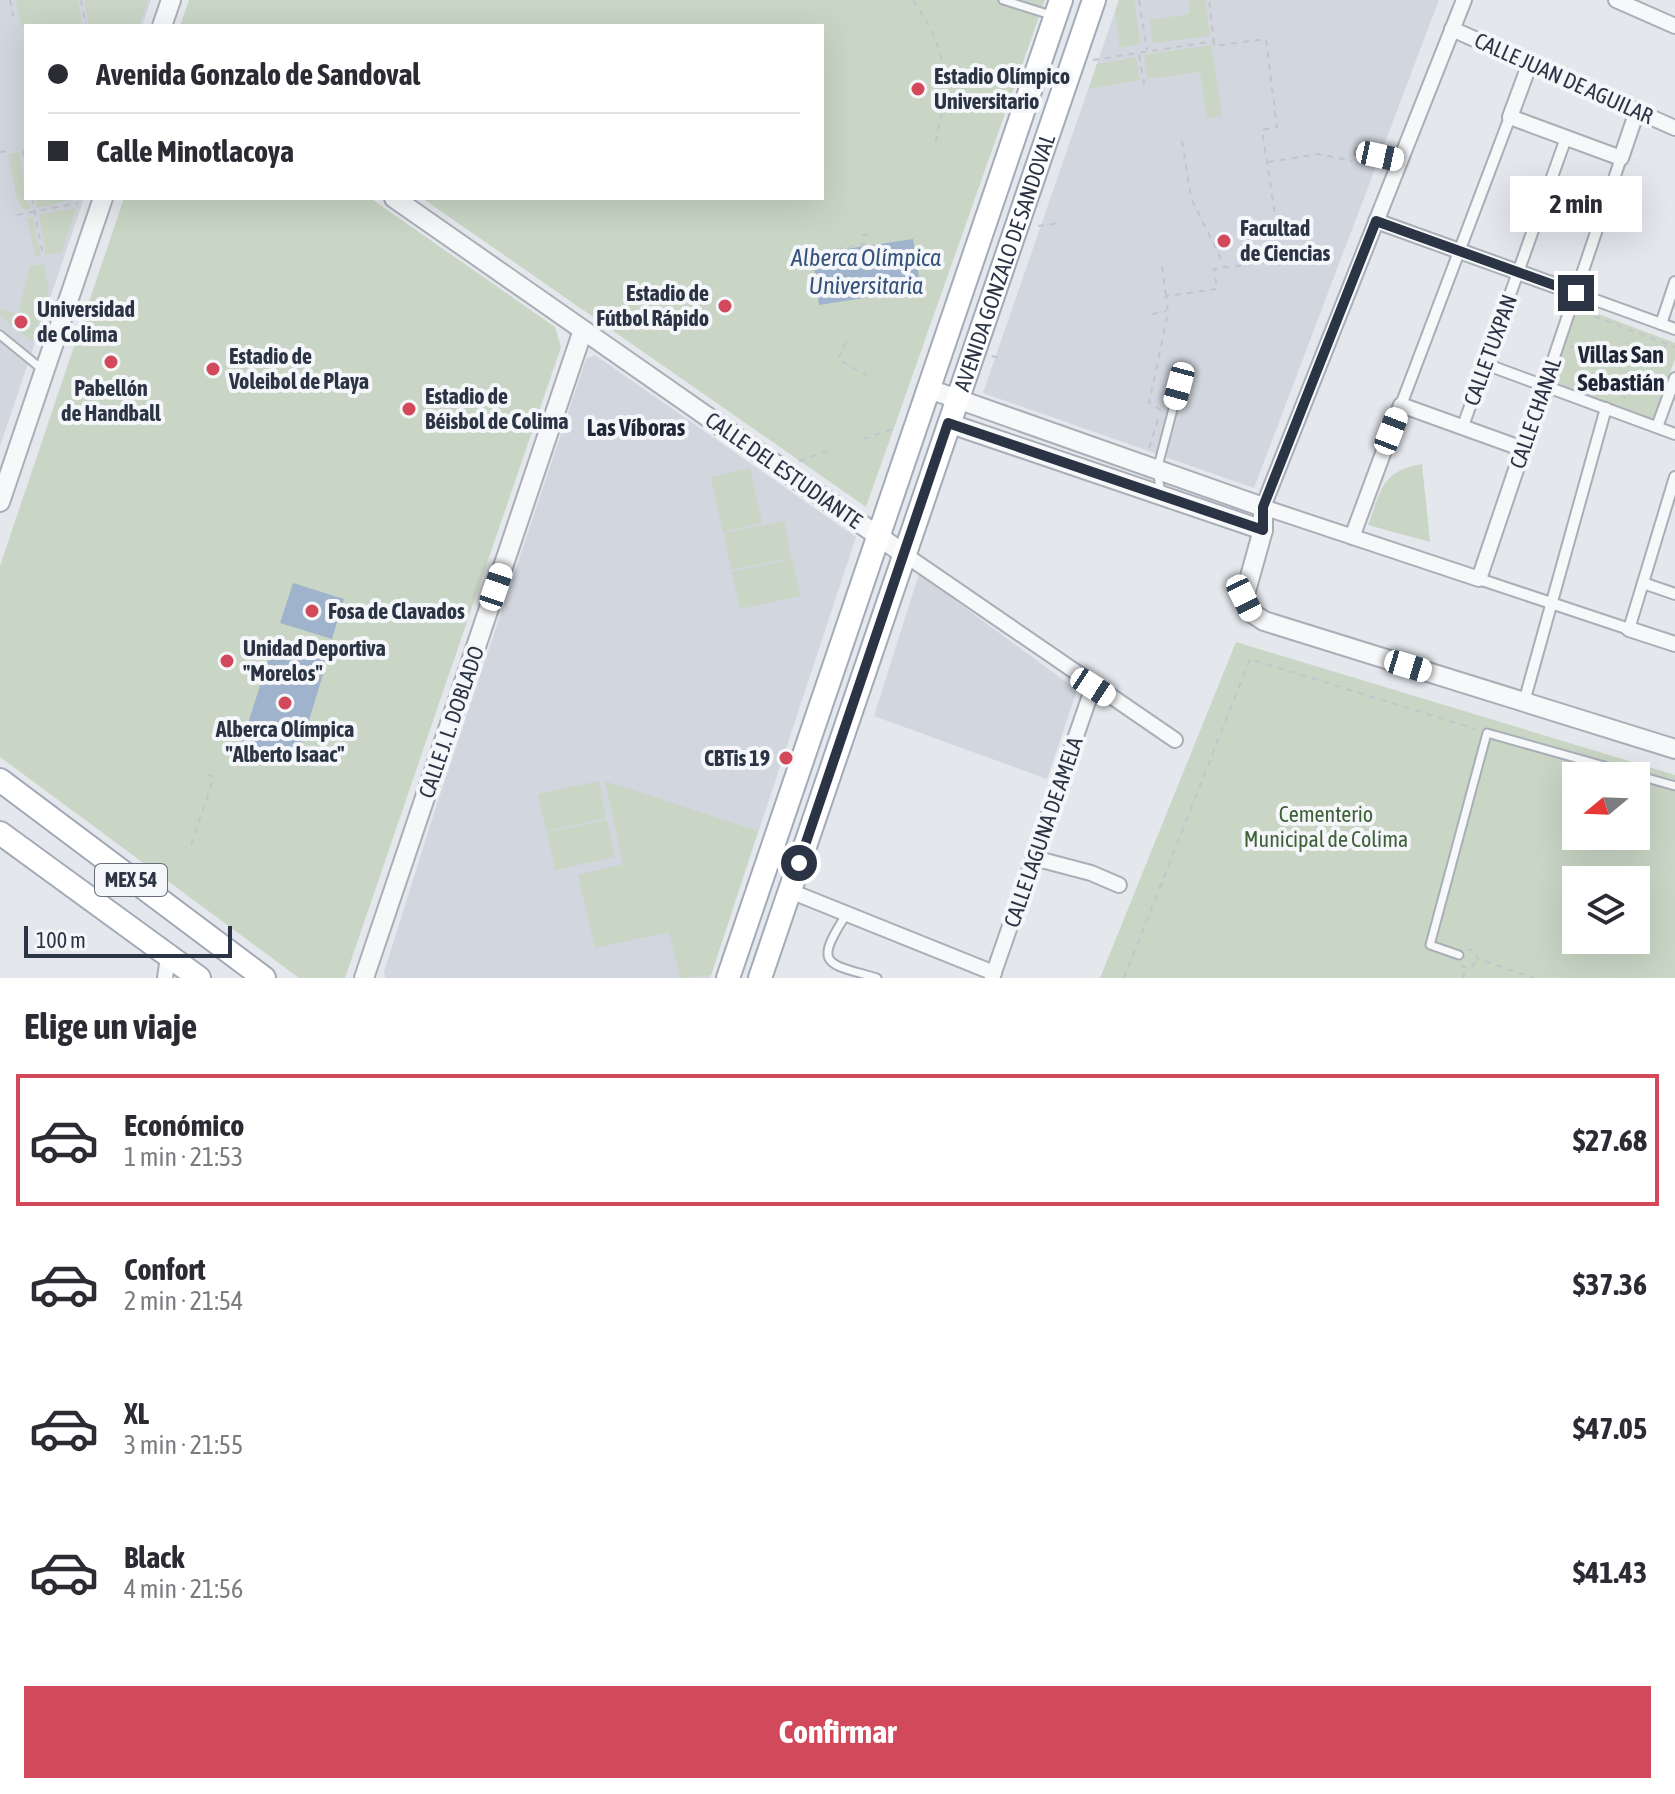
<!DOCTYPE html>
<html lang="es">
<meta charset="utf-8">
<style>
body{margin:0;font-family:"Asap Condensed",sans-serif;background:#f2f2f3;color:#2b2b33;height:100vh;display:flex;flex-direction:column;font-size:30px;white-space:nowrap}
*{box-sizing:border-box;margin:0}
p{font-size:26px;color:#7c7c81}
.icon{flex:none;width:44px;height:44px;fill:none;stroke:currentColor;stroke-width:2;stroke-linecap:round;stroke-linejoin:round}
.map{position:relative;height:978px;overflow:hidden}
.panel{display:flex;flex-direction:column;background:#fff;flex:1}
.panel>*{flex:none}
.top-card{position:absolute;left:24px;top:24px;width:800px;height:176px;border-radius:0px;box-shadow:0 8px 32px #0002;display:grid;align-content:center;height:176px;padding:0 24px;background:#fff}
.needle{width:52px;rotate:251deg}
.tools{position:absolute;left:1562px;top:762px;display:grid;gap:16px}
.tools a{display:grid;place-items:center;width:88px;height:88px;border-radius:0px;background:#fff;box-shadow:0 8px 32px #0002;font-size:40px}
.scale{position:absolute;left:24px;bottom:20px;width:208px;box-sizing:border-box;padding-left:8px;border:4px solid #2b3445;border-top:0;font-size:22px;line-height:28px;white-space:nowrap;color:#2b3445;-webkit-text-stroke:6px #f4f6f9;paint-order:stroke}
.end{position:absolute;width:36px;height:36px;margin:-18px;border:10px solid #2b3445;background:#fff;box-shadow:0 0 0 4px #fff}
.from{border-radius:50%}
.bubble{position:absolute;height:56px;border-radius:0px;background:#fff;box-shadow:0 8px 32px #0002;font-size:26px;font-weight:700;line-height:56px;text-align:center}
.car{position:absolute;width:24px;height:48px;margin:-24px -12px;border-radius:10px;box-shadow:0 0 6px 2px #0007;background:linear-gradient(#fff 24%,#345 0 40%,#fff 0 76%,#345 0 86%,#fff 0)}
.top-card b{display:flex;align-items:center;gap:28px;height:76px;font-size:30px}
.top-card b+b{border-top:2px solid #e1e1e2}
.top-card i{width:20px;height:20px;background:#2b2b33}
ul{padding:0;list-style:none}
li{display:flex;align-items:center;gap:24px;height:132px;margin:0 16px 12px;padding:0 8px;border:4px solid transparent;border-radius:0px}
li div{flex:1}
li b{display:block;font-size:30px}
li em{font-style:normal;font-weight:700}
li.current{border-color:#d1495b}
li>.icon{width:72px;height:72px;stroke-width:1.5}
h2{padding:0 24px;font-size:36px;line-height:96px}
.button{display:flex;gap:16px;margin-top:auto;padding:16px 24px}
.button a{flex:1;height:92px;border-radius:0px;background:#d1495b;color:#fff;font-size:32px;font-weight:700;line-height:92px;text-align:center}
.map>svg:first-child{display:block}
.built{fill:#d2d6de}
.green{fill:#c9d6c5;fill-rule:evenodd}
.water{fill:#9fb4cc}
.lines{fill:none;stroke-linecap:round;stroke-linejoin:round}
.service-casing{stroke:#a9aeb7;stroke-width:11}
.pedestrian-casing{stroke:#a9aeb7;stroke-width:14}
.minor-casing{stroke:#a9aeb7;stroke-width:18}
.tertiary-casing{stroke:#a9aeb7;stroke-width:22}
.primary-casing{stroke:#a3abb8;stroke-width:26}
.path{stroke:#c2c5cb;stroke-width:2;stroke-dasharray:6 6;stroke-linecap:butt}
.service{stroke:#f7f8fa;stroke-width:7}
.pedestrian{stroke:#f7f8fa;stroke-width:10}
.minor{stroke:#f7f8fa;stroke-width:14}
.tertiary{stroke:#f7f8fa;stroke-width:18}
.primary{stroke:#fff;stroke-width:22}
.route{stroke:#2b3445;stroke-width:10}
.poi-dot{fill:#d1495b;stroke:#f4f6f9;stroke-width:3}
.labels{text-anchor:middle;stroke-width:8;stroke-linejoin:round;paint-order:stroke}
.shield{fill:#f4f6f9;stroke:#676e7b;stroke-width:2}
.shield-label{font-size:20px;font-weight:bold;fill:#2b3445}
.poi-label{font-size:22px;font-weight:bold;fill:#2b3445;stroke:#f4f6f9;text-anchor:start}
.street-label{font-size:22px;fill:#2b3445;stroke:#f4f6f9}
.park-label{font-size:22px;fill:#3f6138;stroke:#f4f6f9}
.water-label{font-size:24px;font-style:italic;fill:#34527a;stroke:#f4f6f9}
.neighbourhood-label{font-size:24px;font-weight:bold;fill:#1d2536;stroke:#f4f6f9}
</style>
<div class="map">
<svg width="1675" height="978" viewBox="0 0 1675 978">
<rect width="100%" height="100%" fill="#e4e7ec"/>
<!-- built -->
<g class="built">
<path d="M 0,0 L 151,0 L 142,26 L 26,26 L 26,198 L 84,198 L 0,446 Z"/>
<path d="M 1119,0 L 1439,0 L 1254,488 L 983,393 Z"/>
<path d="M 595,355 L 856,537 L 710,978 L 385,978 L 384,972 L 435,810 L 586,359 Z"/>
<path d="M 919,574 L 1077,690 L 1047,779 L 874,716 Z"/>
</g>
<!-- green -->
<g class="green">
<path d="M 16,0 L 78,0 L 82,26 L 42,24 L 21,28 Z"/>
<path d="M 84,0 L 148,0 L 139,26 L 89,26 Z"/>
<path d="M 189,0 L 1045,0 L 866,507 L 422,198 L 822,198 L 822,26 L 180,26 Z"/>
<path d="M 1119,0 L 1134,0 L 1140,44 L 1120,48 L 1115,12 Z"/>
<path d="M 1189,0 L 1205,0 L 1210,36 L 1153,43 L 1150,20 L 1190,14 Z"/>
<path d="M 1211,45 L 1222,116 L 1207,118 L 1200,72 L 1147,79 L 1144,55 Z"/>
<path d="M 1136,57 L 1140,80 L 1089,89 L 1097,64 Z"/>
<path d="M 19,152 L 26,198 L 31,209 L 24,210 L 17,198 L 8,154 Z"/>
<path d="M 35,198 L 79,198 L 37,208 Z"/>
<path d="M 124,198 L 370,198 L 555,327 L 561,347 L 345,978 L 299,978 L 0,757 L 0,566 Z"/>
<path d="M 76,208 L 62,252 L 46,255 L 39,215 Z"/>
<path d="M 33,217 L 41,256 L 35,257 L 27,218 Z"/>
<path d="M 44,264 L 49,292 L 32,342 L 0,316 L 0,309 L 18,314 L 30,266 Z"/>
<path d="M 1577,306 L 1675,343 L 1675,359 L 1652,422 L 1549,383 Z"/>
<path d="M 1422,464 L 1430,542 L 1368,525 C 1381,491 1381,471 1422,464 Z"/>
<path d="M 750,468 L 762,523 L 723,532 L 711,477 Z"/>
<path d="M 784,521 L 791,558 L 731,570 L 724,533 Z"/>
<path d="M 792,559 L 800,596 L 740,609 L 732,572 Z"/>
<path d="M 1236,642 L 1675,775 L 1675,978 L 1100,978 ZM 1576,776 L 1636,776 L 1636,836 L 1576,836 ZM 1576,880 L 1636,880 L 1636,940 L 1576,940 Z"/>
<path d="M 599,781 L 606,818 L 546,831 L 538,794 Z"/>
<path d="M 605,781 L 758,831 L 711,975 L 680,978 L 669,932 L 595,948 L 578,875 L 623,864 Z"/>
<path d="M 607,820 L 615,857 L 555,870 L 547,832 Z"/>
</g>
<!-- water -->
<g class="water">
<path d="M 913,239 L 921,289 L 819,305 L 812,254 Z"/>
<path d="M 293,583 L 344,599 L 332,639 L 280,623 Z"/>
<path d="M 274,642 L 327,661 L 296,763 L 241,745 Z"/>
</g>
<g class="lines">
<!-- service casing -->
<g class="service-casing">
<g id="service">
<path d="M 1003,0 L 1054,16"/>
<path d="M 1359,152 L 1400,160"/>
<path d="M 0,335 L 43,370"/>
<path d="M 1161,493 L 1157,470 L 1179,386"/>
<path d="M 846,915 C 813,966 826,963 877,978"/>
<path d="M 1459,955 L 1430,945 L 1487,733 L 1675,786"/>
</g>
</g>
<!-- pedestrian casing -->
<g class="pedestrian-casing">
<g id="pedestrian">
<path d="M 1576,293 L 1675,329"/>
<path d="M 1661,324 L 1675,282"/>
<path d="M 1485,364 L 1675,434"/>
<path d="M 1401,405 L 1510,117"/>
<path d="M 1463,426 L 1566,138"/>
<path d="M 1657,427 L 1675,378"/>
<path d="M 1523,449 L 1621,158"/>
<path d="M 1479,579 L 1629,629 L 1675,477"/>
<path d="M 1643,583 L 1675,594"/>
<path d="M 1524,702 L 1606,408"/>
</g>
</g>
<!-- minor casing -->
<g class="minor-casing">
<g id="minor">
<path d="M 1616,0 L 1675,26"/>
<path d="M 1452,29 L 1675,128"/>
<path d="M 1530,63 L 1510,117 L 1621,158 L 1637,111"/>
<path d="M 1376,221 L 1576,293"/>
<path d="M 1352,537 L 1401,405 L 1523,449 L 1479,579 L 1263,507 L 1464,0"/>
<path d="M 904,554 L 1175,740"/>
<path d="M 1629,629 L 1675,644"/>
<path d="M 1034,858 L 1091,873 L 1119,885"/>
<path d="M 790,891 L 994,973"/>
<path d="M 165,978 L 168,957"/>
<path d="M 992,978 L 1093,687"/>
</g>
</g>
<!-- tertiary casing -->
<g class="tertiary-casing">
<g id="tertiary">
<path d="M 162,26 L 171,0"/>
<path d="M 394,198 L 904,554"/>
<path d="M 929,389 L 1263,507 L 1263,530 L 1244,598 L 1252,613 L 1264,621 L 1675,749"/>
<path d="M 948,423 L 1263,530"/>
<path d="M 0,502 L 103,198"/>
<path d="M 364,978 L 583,330"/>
</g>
</g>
<!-- primary casing -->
<g class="primary-casing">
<g id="primary">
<path d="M 0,780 L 264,978"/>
<path d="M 0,833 L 199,978"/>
<path d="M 728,978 L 1061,0"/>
<path id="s1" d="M 760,978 L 1094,0"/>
</g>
</g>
<!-- path -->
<g class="path">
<path d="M 10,0 L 13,16"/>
<path d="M 81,0 L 86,26"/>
<path d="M 913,0 C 951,56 949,82 935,145"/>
<path d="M 1139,0 L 1147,50"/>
<path d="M 1139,55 L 1145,89"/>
<path d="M 1093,60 L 1214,41 L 1209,0"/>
<path d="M 1182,141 L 1191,198 L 1225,267"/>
<path d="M 23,151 L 26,166"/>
<path d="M 0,152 L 7,151"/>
<path d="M 1268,162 L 1318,154 L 1352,161"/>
<path d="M 32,198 L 43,255"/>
<path d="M 17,215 L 78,203"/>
<path d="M 1038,226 L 1060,223"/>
<path d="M 801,255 L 864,244 L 863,235 L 872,234"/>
<path d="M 1162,266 L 1166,295"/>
<path d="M 1583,312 L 1675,347"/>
<path d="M 1152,314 L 1166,311"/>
<path d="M 846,342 L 838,360 L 867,375"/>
<path d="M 1570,346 L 1603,357"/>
<path d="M 992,356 L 1003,359"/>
<path d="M 1626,361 L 1666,346"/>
<path d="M 1616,382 L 1627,402"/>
<path d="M 1161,410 L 1149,403 L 1168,313 L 1166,296 L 1217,289 L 1214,269 L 1282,260 L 1262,130 L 1277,127 L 1266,39 L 1214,46 L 1214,41"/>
<path d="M 863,439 L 896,428"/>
<path d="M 1149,448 L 1159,416"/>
<path d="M 799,461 L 828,451"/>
<path d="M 191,845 L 214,777 L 205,773"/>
<path d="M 1467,949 L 1475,951 L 1478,959 L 1534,978"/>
<path d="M 1461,966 L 1470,969 L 1478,959"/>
<path d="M 1124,978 L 1250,659 L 1476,729"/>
<path d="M 1463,978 L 1466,968"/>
</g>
<!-- service -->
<use href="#service" class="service"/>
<!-- pedestrian -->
<use href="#pedestrian" class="pedestrian"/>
<!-- minor -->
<use href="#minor" class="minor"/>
<!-- tertiary -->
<use href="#tertiary" class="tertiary"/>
<!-- primary -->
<use href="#primary" class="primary"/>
</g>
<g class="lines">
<!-- route -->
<path class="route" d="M 799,863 L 948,423 L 1263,530 L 1263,507 L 1376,221 L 1576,293"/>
</g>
<!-- markers -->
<g class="poi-dot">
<circle cx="918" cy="89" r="8"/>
<circle cx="1224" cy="241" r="8"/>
<circle cx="725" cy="306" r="8"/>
<circle cx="21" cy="322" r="8"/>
<circle cx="111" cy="362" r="8"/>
<circle cx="213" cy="369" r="8"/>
<circle cx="409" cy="409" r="8"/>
<circle cx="312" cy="611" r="8"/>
<circle cx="227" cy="661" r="8"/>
<circle cx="285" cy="703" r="8"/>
<circle cx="786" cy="758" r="8"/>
</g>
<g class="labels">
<!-- shield labels -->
<rect class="shield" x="95" y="864" width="72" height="32" rx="6"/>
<g class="shield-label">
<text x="131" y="887">MEX 54</text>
</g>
<!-- poi labels -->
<g class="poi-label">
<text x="934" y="84">Estadio Olímpico<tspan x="934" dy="25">Universitario</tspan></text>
<text x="1240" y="236">Facultad<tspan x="1240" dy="25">de Ciencias</tspan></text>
<text x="709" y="301" text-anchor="end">Estadio de<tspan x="709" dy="25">Fútbol Rápido</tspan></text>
<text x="37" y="317">Universidad<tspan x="37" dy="25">de Colima</tspan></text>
<text x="229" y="364">Estadio de<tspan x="229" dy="25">Voleibol de Playa</tspan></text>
<text x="111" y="396" text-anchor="middle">Pabellón<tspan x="111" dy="25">de Handball</tspan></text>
<text x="425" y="404">Estadio de<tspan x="425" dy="25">Béisbol de Colima</tspan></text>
<text x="328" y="619">Fosa de Clavados</text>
<text x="243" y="656">Unidad Deportiva<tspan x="243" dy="25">"Morelos"</tspan></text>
<text x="285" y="737" text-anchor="middle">Alberca Olímpica<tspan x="285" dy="25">"Alberto Isaac"</tspan></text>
<text x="770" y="766" text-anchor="end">CBTis 19</text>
</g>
<!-- street labels -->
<g class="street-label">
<text transform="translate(1564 78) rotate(24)" y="8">CALLE JUAN DE AGUILAR</text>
<text dy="8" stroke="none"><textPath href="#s1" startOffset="756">AVENIDA GONZALO DE SANDOVAL</textPath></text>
<text transform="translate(1490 350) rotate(-70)" y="8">CALLE TUXPAN</text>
<text transform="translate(1535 413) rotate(-71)" y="8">CALLE CHANAL</text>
<text transform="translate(784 470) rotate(35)" y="8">CALLE DEL ESTUDIANTE</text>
<text transform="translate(451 722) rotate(-71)" y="8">CALLE J. L. DOBLADO</text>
<text transform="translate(1043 832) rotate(-71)" y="8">CALLE LAGUNA DE AMELA</text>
</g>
<!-- park labels -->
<g class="park-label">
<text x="1326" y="822">Cementerio<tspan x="1326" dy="25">Municipal de Colima</tspan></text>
</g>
<!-- water labels -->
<g class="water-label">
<text x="866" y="266">Alberca Olímpica<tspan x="866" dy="28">Universitaria</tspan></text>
</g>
<!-- neighbourhood labels -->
<g class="neighbourhood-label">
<text x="1621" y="363">Villas San<tspan x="1621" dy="28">Sebastián</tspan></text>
<text x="636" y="436">Las Víboras</text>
</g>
</g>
</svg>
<div class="tools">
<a><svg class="needle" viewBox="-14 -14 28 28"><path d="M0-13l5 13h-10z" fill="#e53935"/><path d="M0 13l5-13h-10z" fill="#7c7c81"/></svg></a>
<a><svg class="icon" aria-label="layers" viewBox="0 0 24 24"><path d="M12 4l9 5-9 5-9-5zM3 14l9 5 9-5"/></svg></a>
</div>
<div class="scale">100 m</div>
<i class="end from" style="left:799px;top:863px"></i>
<i class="end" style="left:1576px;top:293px"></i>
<div class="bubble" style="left:1510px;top:176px;width:132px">2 min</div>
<i class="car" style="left:1380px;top:156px;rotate:102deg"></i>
<i class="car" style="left:1179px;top:386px;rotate:195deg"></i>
<i class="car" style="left:1391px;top:431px;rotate:21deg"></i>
<i class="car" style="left:496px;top:587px;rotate:19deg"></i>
<i class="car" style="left:1244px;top:598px;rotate:154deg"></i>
<i class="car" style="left:1408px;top:666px;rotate:107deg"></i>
<i class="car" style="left:1093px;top:687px;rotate:123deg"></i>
<div class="top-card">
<b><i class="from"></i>Avenida Gonzalo de Sandoval</b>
<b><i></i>Calle Minotlacoya</b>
</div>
</div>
<section class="panel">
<h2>Elige un viaje</h2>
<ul>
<li class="current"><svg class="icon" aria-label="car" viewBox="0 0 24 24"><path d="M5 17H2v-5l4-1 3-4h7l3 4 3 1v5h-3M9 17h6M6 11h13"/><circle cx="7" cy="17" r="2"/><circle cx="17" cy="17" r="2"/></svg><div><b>Económico</b><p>1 min · 21:53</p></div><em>$27.68</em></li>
<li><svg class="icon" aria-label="car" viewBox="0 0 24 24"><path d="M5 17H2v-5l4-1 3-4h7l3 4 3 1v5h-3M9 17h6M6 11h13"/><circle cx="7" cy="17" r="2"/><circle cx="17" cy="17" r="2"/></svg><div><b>Confort</b><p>2 min · 21:54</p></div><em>$37.36</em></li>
<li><svg class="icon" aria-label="car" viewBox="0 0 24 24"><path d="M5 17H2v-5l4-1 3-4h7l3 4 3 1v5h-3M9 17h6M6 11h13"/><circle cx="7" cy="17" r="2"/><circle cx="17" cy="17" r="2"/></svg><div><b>XL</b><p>3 min · 21:55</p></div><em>$47.05</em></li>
<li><svg class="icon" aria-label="car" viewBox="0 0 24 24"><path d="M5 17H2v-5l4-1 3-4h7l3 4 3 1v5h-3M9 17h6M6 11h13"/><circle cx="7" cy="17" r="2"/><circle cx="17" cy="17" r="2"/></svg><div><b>Black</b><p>4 min · 21:56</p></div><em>$41.43</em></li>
</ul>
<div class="button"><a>Confirmar</a></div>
</section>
